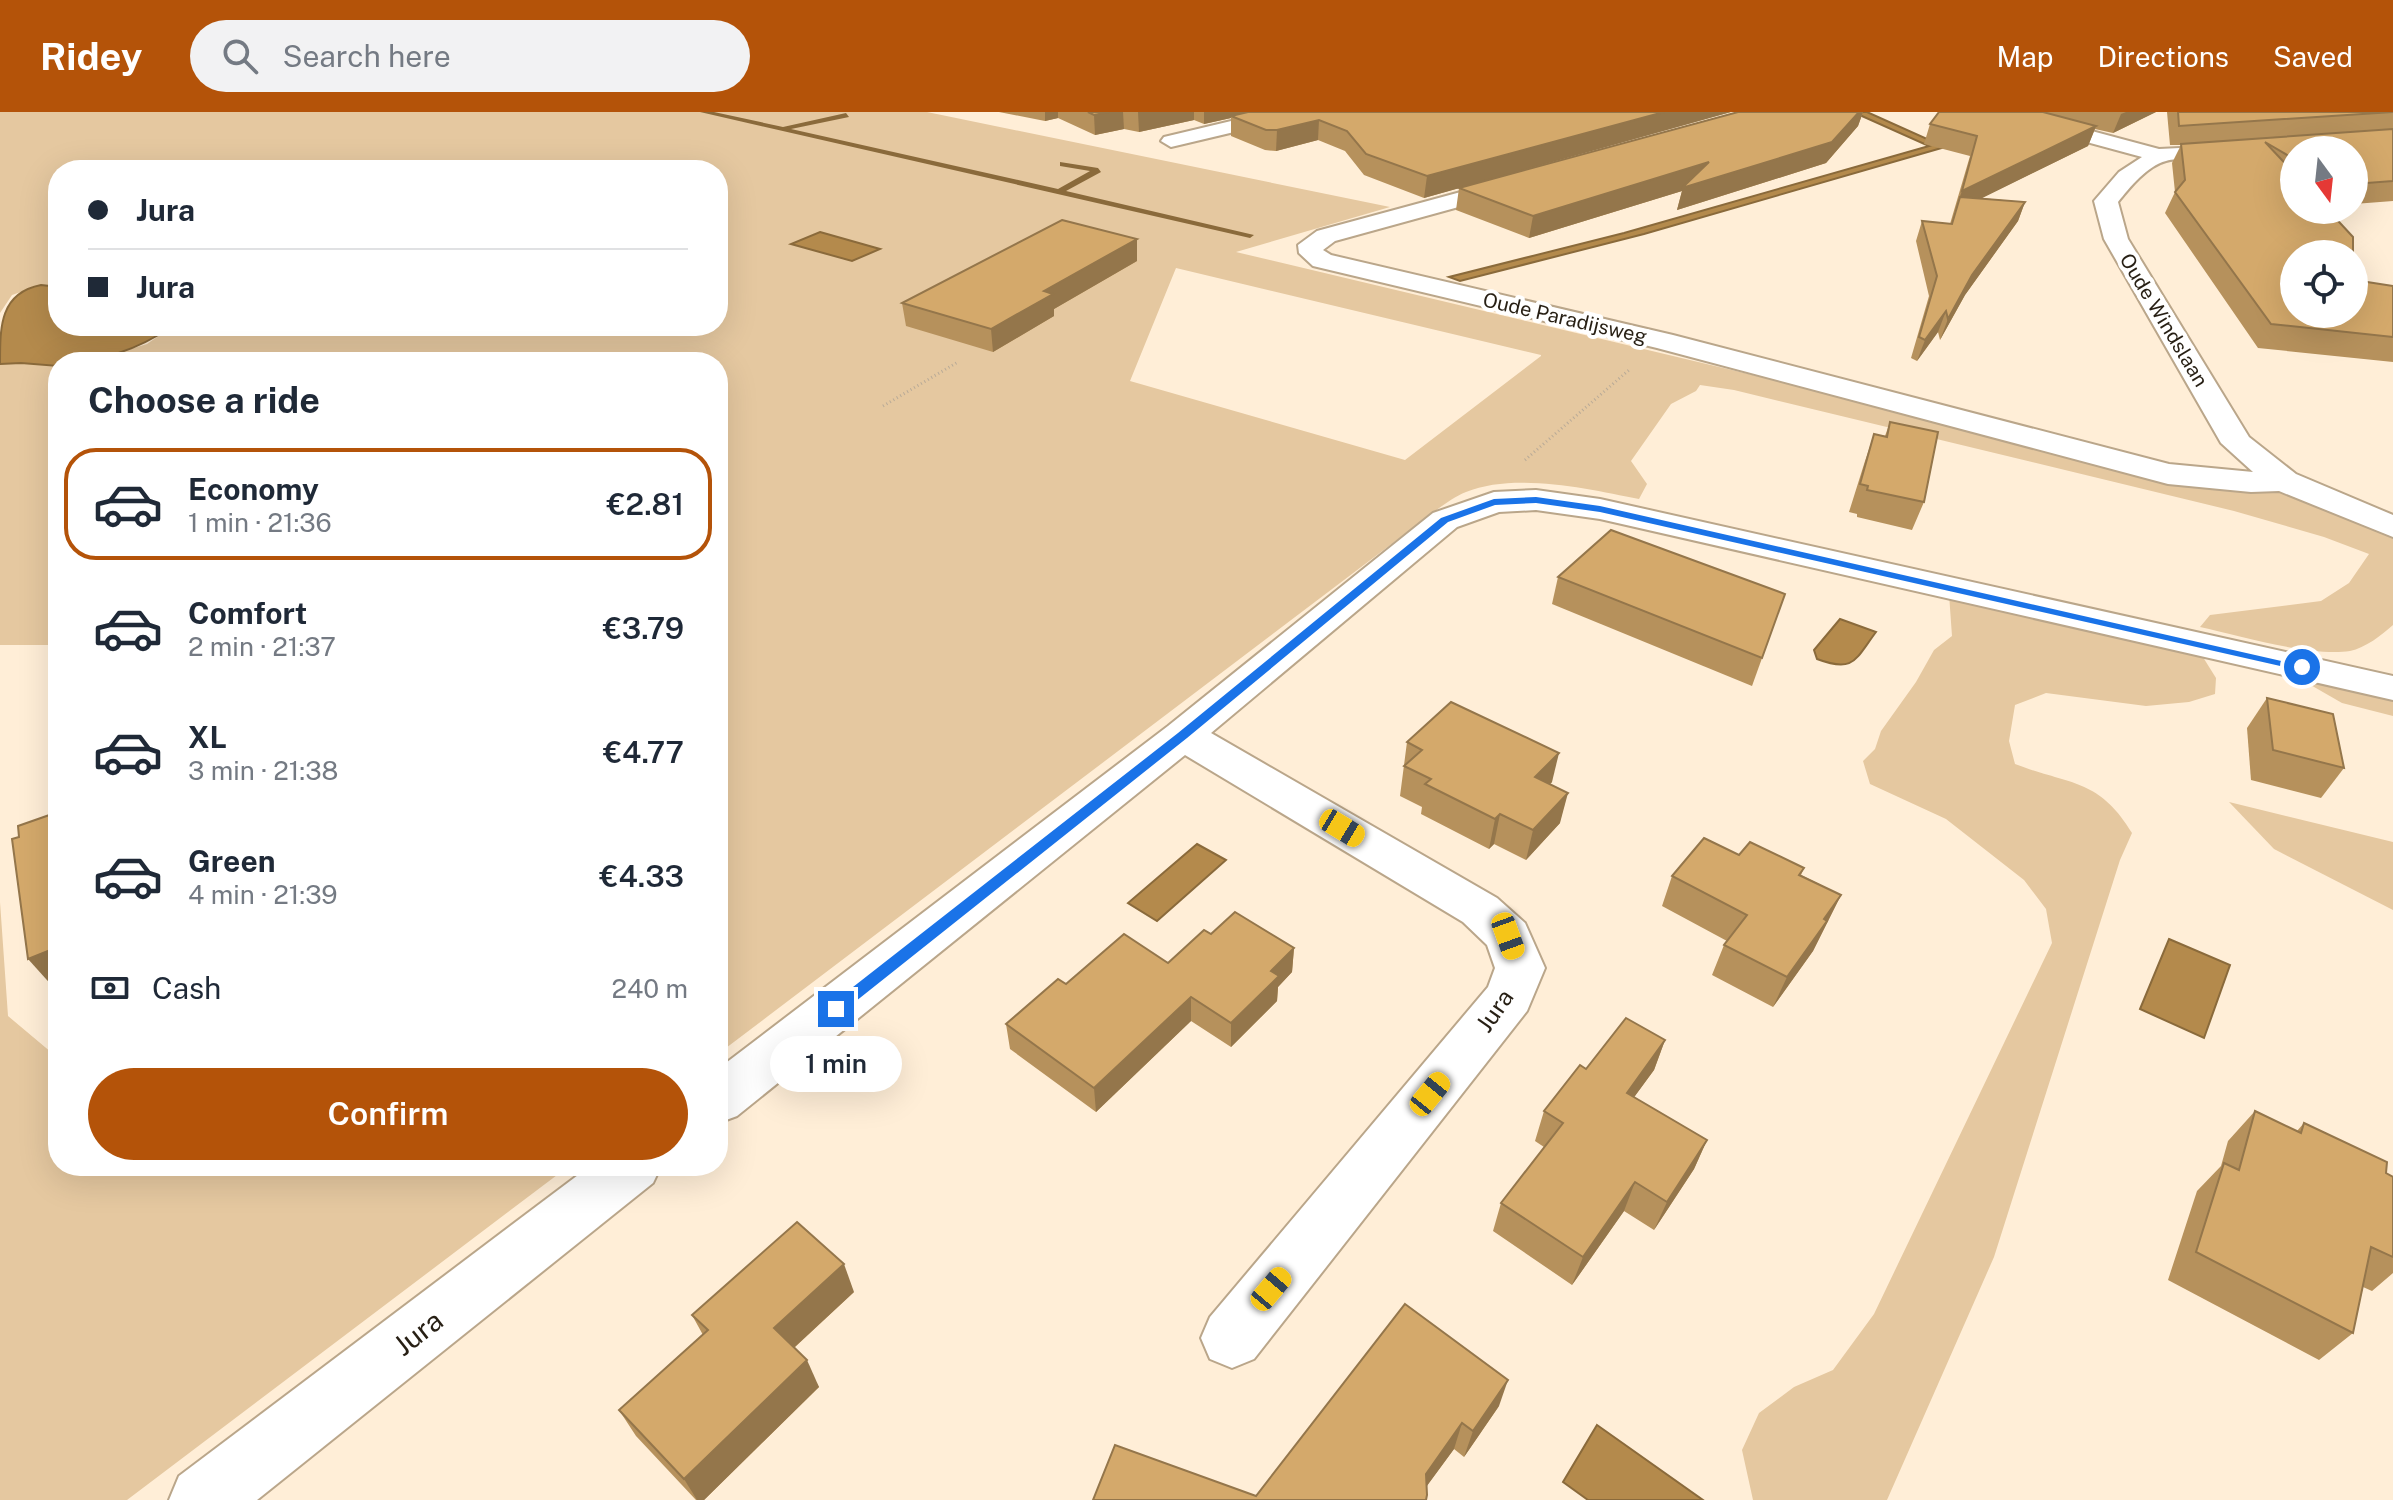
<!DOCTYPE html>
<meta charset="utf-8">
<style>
body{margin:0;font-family:"Public Sans",sans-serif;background:#f2f2f3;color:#1f2937;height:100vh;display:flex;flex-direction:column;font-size:30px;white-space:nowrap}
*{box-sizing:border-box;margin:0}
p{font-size:26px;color:#747a83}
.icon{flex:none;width:44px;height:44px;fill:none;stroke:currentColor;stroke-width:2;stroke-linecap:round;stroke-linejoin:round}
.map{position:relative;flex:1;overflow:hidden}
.panel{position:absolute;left:48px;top:240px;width:680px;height:824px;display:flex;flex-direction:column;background:#fff;border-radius:32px;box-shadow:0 8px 32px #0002}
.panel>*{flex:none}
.guide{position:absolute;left:48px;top:48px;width:680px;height:176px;border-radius:32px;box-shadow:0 8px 32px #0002;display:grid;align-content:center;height:176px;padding:0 40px;background:#fff}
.needle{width:52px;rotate:165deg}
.tools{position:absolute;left:2280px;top:24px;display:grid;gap:16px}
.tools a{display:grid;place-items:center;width:88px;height:88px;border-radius:50%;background:#fff;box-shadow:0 8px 32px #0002;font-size:40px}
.end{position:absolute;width:36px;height:36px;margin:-18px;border:10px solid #1a73e8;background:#fff;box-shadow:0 0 0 4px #fff}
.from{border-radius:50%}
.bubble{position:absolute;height:56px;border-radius:28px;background:#fff;box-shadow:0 8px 32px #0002;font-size:26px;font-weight:600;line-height:56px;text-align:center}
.car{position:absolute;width:24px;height:48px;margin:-24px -12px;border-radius:10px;box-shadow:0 0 6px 2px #0007;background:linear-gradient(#f5c518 24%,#345 0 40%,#f5c518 0 76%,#345 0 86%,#f5c518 0)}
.guide b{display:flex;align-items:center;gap:28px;height:76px;font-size:30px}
.guide b+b{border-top:2px solid #e0e1e3}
.guide i{width:20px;height:20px;background:#1f2937}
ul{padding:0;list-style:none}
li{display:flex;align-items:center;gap:24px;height:112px;margin:0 16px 12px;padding:0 24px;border:4px solid transparent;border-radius:32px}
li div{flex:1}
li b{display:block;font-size:30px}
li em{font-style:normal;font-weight:600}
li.current{border-color:#b45309}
li>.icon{width:72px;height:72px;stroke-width:1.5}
h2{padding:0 40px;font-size:36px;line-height:96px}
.pay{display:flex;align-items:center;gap:20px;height:88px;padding:0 40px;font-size:30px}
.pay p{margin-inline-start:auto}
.primary-button{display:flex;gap:16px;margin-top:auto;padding:16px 40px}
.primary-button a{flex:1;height:92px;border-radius:48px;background:#b45309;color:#fff;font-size:32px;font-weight:600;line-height:92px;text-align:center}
header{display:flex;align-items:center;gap:48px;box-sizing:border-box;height:112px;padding:0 40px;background:#b45309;color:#fff}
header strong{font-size:38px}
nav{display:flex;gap:44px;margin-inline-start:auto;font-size:28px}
.search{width:560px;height:72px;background:#f2f2f3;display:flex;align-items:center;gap:20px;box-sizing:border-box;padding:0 28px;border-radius:44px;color:#747a83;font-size:30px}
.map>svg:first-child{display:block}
.green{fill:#e5c8a0;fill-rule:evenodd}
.water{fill:#b48a4c;stroke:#8a6a3b;stroke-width:2}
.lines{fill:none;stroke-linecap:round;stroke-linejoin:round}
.stream{fill:#8a6a3b;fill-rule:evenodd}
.street-casing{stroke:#baa68a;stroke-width:4}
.path{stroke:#b8aa97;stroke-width:3;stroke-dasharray:1 3;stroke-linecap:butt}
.street{fill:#fff;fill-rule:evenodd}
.wall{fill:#b6915c}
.shaded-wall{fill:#94764b}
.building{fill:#d4a96b;stroke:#94764b;stroke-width:2}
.route{fill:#1a73e8}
.labels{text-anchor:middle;stroke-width:8;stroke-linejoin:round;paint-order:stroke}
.far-street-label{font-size:20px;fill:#271f14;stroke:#fff}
.street-label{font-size:24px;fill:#271f14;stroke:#fff}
.near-street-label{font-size:28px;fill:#271f14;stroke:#fff}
</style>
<header>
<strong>Ridey</strong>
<div class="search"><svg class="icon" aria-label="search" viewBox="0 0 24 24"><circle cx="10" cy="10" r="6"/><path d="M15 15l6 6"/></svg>Search here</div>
<nav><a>Map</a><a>Directions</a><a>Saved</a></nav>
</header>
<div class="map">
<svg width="2393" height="1388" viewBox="0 0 2393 1388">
<rect width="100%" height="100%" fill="#ffeed7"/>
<!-- green -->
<g class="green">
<path d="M 0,0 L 927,0 L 1390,95 L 1236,140 L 2207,371 L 2274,376 L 2393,419 L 2393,513 C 2382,523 2365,536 2350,539 C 2311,545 2240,524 2200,515 L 2210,503 L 2321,489 L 2349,471 L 2369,442 L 2324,425 L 2234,399 L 1734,278 L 1700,273 L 1696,279 L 1671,292 L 1631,349 L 1647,372 L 1639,387 C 1589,377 1515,360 1466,380 C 1448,387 1430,404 1414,415 L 718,942 L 718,250 L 87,250 L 147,232 L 173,214 L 718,214 L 718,58 L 58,58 L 58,175 L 41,173 L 12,183 L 0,201 ZM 1176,156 L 1541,243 L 1541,244 L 1405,348 L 1130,269 Z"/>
<path d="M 21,251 L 58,254 L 58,533 L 0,533 L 0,252 Z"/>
<path d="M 1949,482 L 2201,542 L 2216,566 L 2215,582 L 2189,590 L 2146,594 L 2046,581 L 2015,593 L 2009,629 L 2015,652 C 2069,673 2099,666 2132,721 L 2120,748 L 1994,1145 L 1887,1388 L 1753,1388 L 1742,1338 L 1759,1301 L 1794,1275 L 1833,1258 L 1874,1202 L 2052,831 L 2046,797 L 2024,768 L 1946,707 L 1870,672 L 1863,649 L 1875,637 L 1881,619 L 1916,570 L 1934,538 L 1952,524 Z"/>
<path d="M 2288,560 L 2393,571 L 2393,604 L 2342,591 Z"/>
<path d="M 2229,690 L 2393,730 L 2393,798 L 2274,737 Z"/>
<path d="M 0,790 L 8,904 L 58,946 L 58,1054 L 569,1054 L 127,1388 L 0,1388 Z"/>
</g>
<!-- water -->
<g class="water">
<path d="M 1853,0 L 1867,0 L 1945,35 L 1644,122 L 1460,169 L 1449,165 L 1624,121 L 1929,34 Z"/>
<path d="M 820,120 L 880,137 L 852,149 L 791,132 Z"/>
<path d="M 41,173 L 58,175 L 58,214 L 173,214 C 137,238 102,250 58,250 L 58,254 L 21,251 L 0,252 C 0,214 0,181 41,173 Z"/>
<path d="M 1840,507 L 1876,520 C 1855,548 1854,561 1817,547 L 1814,538 Z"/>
<path d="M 1197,732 L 1226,748 L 1157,809 L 1128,791 Z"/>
<path d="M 2169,827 L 2230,853 L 2204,926 L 2140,897 Z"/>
<path d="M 1597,1313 L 1703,1388 L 1588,1388 L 1563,1370 Z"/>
</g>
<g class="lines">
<!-- stream -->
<path class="stream" d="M 700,0 L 714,0 L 783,15 L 846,1 L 849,5 L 791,17 L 1058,77 L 1090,59 L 1060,54 L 1060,50 L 1098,56 L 1101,60 L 1066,79 L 1254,123 L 1250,126 Z"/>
<!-- street casing -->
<g class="street-casing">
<g id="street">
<path d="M 1269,0 L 1305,0 L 1302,4 L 1171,35 L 1161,29 L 1164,25 Z"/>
<path d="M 1988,0 L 2021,0 L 2159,37 L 2243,33 L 2246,38 C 2233,53 2185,43 2166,49 C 2147,54 2130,75 2118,90 L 2128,127 L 2249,325 L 2296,362 L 2393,403 L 2393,425 L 2279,379 L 2251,380 L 2168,372 L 1657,236 L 1313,154 L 1299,141 L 1298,133 L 1317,119 L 1516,65 L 1524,67 L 1527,72 L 1524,77 L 1335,129 L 1323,138 L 1331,143 L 1673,223 L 2169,352 L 2253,360 L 2221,331 L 2104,127 L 2094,89 L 2119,60 L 2142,45 L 1991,4 Z"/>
<path d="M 1536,378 L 1600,387 L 2393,564 L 2393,588 L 1600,407 L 1536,398 L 1499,400 L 1457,415 L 1211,621 L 1497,786 L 1525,811 L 1545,856 L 1527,899 L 1254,1247 L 1232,1256 L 1210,1247 L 1201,1226 L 1210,1205 L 1488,875 L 1495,856 L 1487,833 L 1463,810 L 1185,643 L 737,1004 L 718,1011 L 718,957 L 1168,614 L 1433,401 L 1494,380 Z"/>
<path d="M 590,1054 L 661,1054 L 653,1071 L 257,1388 L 169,1388 L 179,1364 Z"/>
</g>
</g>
<!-- path -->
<g class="path">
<path d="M 883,294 L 958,250"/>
<path d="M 1525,348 L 1629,258"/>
</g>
<!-- street -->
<use href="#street" class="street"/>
</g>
<!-- wall -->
<g class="wall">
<path d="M 999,0 L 1731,0 L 1465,74 L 1738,0 L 1863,0 L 1858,14 L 1826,51 L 1677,98 L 1682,79 L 1529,126 L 1456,98 L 1459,76 L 1424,86 L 1364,63 L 1345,39 L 1318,28 L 1276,39 L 1265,38 L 1231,24 L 1231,6 L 1204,12 L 1194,8 L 1139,20 L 1124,17 L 1095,23 L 1058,6 L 1045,9 Z"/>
<path d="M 1939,0 L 2156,0 L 2113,21 L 2095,17 L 2088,34 L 1981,86 L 2025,90 L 2018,109 L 1965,183 L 1940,228 L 1938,220 L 1917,249 L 1911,246 L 1929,184 L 1916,129 L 1922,109 L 1950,112 L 1970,44 L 1924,32 L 1930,12 Z"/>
<path d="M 2167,0 L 2393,0 L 2393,89 L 2354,92 L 2354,38 L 2294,38 L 2294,202 L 2393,174 L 2393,250 L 2258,236 L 2165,101 L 2175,80 L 2172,51 L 2181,33 L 2170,33 Z"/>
<path d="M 1137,149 L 1054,197 L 1054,204 L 993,240 L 906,214 L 902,191 Z"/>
<path d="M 1890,310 L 1924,390 L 1912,418 L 1857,405 L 1857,402 L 1849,400 L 1865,349 L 1874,322 L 1885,324 Z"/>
<path d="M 1558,465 L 1785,482 L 1752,574 L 1552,492 Z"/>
<path d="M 2267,586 L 2344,656 L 2321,686 L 2251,668 L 2247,616 Z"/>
<path d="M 1407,630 L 1552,670 L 1550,672 L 1560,711 L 1526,748 L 1494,732 L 1489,737 L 1421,702 L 1422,695 L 1400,684 Z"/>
<path d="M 1739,743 L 1804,756 L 1801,763 L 1841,783 L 1813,839 L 1773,895 L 1712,863 L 1724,833 L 1727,829 L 1662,794 L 1672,764 Z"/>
<path d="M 1211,822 L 1294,836 L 1292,860 L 1278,875 L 1277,889 L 1231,935 L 1191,909 L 1096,1000 L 1010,937 L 1006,912 L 1168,851 Z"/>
<path d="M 1665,928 L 1654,958 L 1634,985 L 1707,1028 L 1694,1057 L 1654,1118 L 1624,1099 L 1572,1173 L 1493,1119 L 1501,1091 L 1544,1035 L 1535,1029 L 1544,999 L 1586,957 Z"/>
<path d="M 2255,999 L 2297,1019 L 2304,1011 L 2393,1065 L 2393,1161 L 2372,1179 L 2363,1175 L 2353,1221 L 2319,1248 L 2168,1168 L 2197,1079 L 2221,1054 L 2228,1029 Z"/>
<path d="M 854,1180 L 794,1236 L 819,1275 L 704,1388 L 696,1388 L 636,1324 L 619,1298 L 703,1223 L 692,1203 Z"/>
<path d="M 1499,1294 L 1464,1345 L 1454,1337 L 1426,1375 L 1256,1384 Z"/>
</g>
<!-- shaded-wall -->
<g class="shaded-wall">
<path d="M 1045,0 L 1058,0 L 1058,6 L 1045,9 Z"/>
<path d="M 1109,0 L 1123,0 L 1124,17 L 1095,23 L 1094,3 Z"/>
<path d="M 1138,0 L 1194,0 L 1194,8 L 1139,20 Z"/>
<path d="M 1204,0 L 1256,0 L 1231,4 L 1231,6 L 1204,12 Z"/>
<path d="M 1664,0 L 1731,0 L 1424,86 L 1427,64 Z"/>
<path d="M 1859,0 L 1863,0 L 1858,14 L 1826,51 L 1677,98 L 1682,79 L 1529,126 L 1533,104 L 1709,50 Z"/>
<path d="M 2126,0 L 2156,0 L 2113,21 L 2121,2 Z"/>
<path d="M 1319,8 L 1318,28 L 1276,39 L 1277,18 Z"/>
<path d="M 2096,14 L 2088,34 L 1956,99 L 1960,85 L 1954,100 L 1962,79 Z"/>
<path d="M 2025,90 L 2018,109 L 1965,183 L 1940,228 L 1948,207 L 1972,163 Z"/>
<path d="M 1137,127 L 1137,149 L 1054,197 L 1054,204 L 993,240 L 991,217 L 1044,179 Z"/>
<path d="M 1946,199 L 1938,220 L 1917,249 L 1925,228 Z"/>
<path d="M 1559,641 L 1552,670 L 1528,695 L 1535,665 Z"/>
<path d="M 1568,681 L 1560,711 L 1526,748 L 1533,718 Z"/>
<path d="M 1500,702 L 1494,732 L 1489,737 L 1495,707 Z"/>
<path d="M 1841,783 L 1813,839 L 1773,895 L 1787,865 L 1824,807 Z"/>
<path d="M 58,835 L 58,876 L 55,877 L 28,847 Z"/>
<path d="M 1294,836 L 1292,860 L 1278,875 L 1277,889 L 1231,935 L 1231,911 L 1271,859 Z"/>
<path d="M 1191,885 L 1191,909 L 1096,1000 L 1094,976 Z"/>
<path d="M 1665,928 L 1654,958 L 1616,1010 L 1627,981 Z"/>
<path d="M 1707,1028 L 1694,1057 L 1654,1118 L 1667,1090 Z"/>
<path d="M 1635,1070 L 1624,1099 L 1572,1173 L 1583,1145 Z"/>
<path d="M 844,1152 L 854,1180 L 786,1243 L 774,1216 Z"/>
<path d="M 807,1248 L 819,1275 L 704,1388 L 697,1388 L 684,1367 Z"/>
<path d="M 1508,1268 L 1499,1294 L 1464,1345 L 1473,1319 Z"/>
<path d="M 1462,1311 L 1454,1337 L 1418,1386 L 1426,1362 Z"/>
</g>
<!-- building -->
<g class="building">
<path d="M 1088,0 L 1109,0 L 1094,3 Z"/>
<path d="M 1248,0 L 1664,0 L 1427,64 L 1366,42 L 1347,19 L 1319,8 L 1277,18 L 1266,18 L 1231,4 Z"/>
<path d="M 1738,0 L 1859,0 L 1832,30 L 1682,76 L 1709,50 L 1533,104 L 1459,76 Z"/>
<path d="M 1939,0 L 2043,0 L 2096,14 L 1962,79 L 1977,24 L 1930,12 Z"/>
<path d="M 2178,0 L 2393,0 L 2179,14 Z"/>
<path d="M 2393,17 L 2393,69 L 2354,72 L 2354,38 L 2294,38 L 2294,47 L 2265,30 L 2294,61 L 2294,98 L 2328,98 L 2353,125 L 2353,142 L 2294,142 L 2294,202 L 2354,202 L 2354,168 L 2393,174 L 2393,225 L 2271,212 L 2175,80 L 2185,68 L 2181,32 Z"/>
<path d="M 1960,85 L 2025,90 L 1972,163 L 1948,207 L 1946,199 L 1925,228 L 1919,225 L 1937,164 L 1922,109 L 1952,112 Z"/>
<path d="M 1062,108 L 1137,127 L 1044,179 L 1053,182 L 991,217 L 902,191 Z"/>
<path d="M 1890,310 L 1938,320 L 1924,390 L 1867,378 L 1868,374 L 1860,372 L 1874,322 L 1887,325 Z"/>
<path d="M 1611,418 L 1785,482 L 1762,546 L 1558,465 Z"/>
<path d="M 2267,586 L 2333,602 L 2344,656 L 2273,638 Z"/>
<path d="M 1451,590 L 1559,641 L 1535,665 L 1568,681 L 1533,718 L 1500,702 L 1495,707 L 1425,672 L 1431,667 L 1404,654 L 1422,638 L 1407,630 Z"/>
<path d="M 58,700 L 58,835 L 28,847 L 12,727 L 19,725 L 18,714 Z"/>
<path d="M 1704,726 L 1739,743 L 1750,730 L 1804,756 L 1799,763 L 1841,783 L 1824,807 L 1827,809 L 1787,865 L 1724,833 L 1747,803 L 1672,764 Z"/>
<path d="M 1235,800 L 1294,836 L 1271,859 L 1279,864 L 1231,911 L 1191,885 L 1094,976 L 1006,912 L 1058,867 L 1066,872 L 1124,822 L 1168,851 L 1204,818 L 1211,822 Z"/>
<path d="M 1626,906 L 1665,928 L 1627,981 L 1707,1028 L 1667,1090 L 1635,1070 L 1583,1145 L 1501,1091 L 1563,1011 L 1544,999 L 1580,953 L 1586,957 Z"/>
<path d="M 2255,999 L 2301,1021 L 2304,1011 L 2387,1050 L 2386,1061 L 2393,1065 L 2393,1145 L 2371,1135 L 2353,1221 L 2196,1140 L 2224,1051 L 2239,1058 Z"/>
<path d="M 797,1110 L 844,1152 L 774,1216 L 807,1248 L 684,1367 L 619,1298 L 708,1218 L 692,1203 Z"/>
<path d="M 1405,1192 L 1508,1268 L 1473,1319 L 1462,1311 L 1426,1362 L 1427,1383 L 1426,1388 L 1093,1388 L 1115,1333 L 1256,1384 Z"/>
</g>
<!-- route -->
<path class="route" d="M 1536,385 L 1600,394 L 2308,555 L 2302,559 L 1600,400 L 1536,391 L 1495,393 L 1448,410 L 1187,626 L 841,901 L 830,901 L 830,893 L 1178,621 L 1441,406 L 1494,387 Z"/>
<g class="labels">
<!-- far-street labels -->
<g class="far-street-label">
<text transform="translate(1565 206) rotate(13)" y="7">Oude Paradijsweg</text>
<text transform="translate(2164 208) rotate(59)" y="7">Oude Windslaan</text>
</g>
<!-- street labels -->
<g class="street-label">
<text transform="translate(1495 899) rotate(-55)" y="8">Jura</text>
</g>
<!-- near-street labels -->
<g class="near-street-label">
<text transform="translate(418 1221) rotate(-38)" y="10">Jura</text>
</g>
</g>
</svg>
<div class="tools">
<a><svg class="needle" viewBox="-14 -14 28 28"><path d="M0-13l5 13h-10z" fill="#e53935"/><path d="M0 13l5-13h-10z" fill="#747a83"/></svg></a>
<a><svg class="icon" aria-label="locate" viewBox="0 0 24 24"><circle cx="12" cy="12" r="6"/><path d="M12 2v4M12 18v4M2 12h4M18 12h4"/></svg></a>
</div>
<i class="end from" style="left:2302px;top:555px"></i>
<i class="end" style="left:836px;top:897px"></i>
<div class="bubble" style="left:770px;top:924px;width:132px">1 min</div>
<i class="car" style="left:1342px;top:716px;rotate:121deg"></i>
<i class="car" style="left:1508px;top:824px;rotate:160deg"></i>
<i class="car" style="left:1430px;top:982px;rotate:39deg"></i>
<i class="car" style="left:1271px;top:1177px;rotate:40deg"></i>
<div class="guide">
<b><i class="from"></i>Jura</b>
<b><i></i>Jura</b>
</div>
<section class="panel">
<h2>Choose a ride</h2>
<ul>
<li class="current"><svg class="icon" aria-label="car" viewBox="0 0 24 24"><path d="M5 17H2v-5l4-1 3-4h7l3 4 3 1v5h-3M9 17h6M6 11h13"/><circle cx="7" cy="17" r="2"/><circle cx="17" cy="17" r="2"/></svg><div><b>Economy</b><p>1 min · 21:36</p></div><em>€2.81</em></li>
<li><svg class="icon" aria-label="car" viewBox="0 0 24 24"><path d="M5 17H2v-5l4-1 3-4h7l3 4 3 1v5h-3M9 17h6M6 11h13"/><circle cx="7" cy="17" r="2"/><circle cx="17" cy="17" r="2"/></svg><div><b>Comfort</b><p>2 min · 21:37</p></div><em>€3.79</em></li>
<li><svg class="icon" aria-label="car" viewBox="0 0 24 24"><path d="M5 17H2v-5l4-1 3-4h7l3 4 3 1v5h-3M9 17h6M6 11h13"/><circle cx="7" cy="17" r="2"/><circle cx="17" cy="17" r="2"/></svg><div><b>XL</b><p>3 min · 21:38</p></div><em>€4.77</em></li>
<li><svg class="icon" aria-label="car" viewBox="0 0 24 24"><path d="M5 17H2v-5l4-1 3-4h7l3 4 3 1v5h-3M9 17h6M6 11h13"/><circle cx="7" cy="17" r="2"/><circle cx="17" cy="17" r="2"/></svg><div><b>Green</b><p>4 min · 21:39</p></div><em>€4.33</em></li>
</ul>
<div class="pay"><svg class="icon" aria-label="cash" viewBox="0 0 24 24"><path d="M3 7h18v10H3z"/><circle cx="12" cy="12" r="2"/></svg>Cash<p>240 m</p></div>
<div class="primary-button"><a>Confirm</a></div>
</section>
</div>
